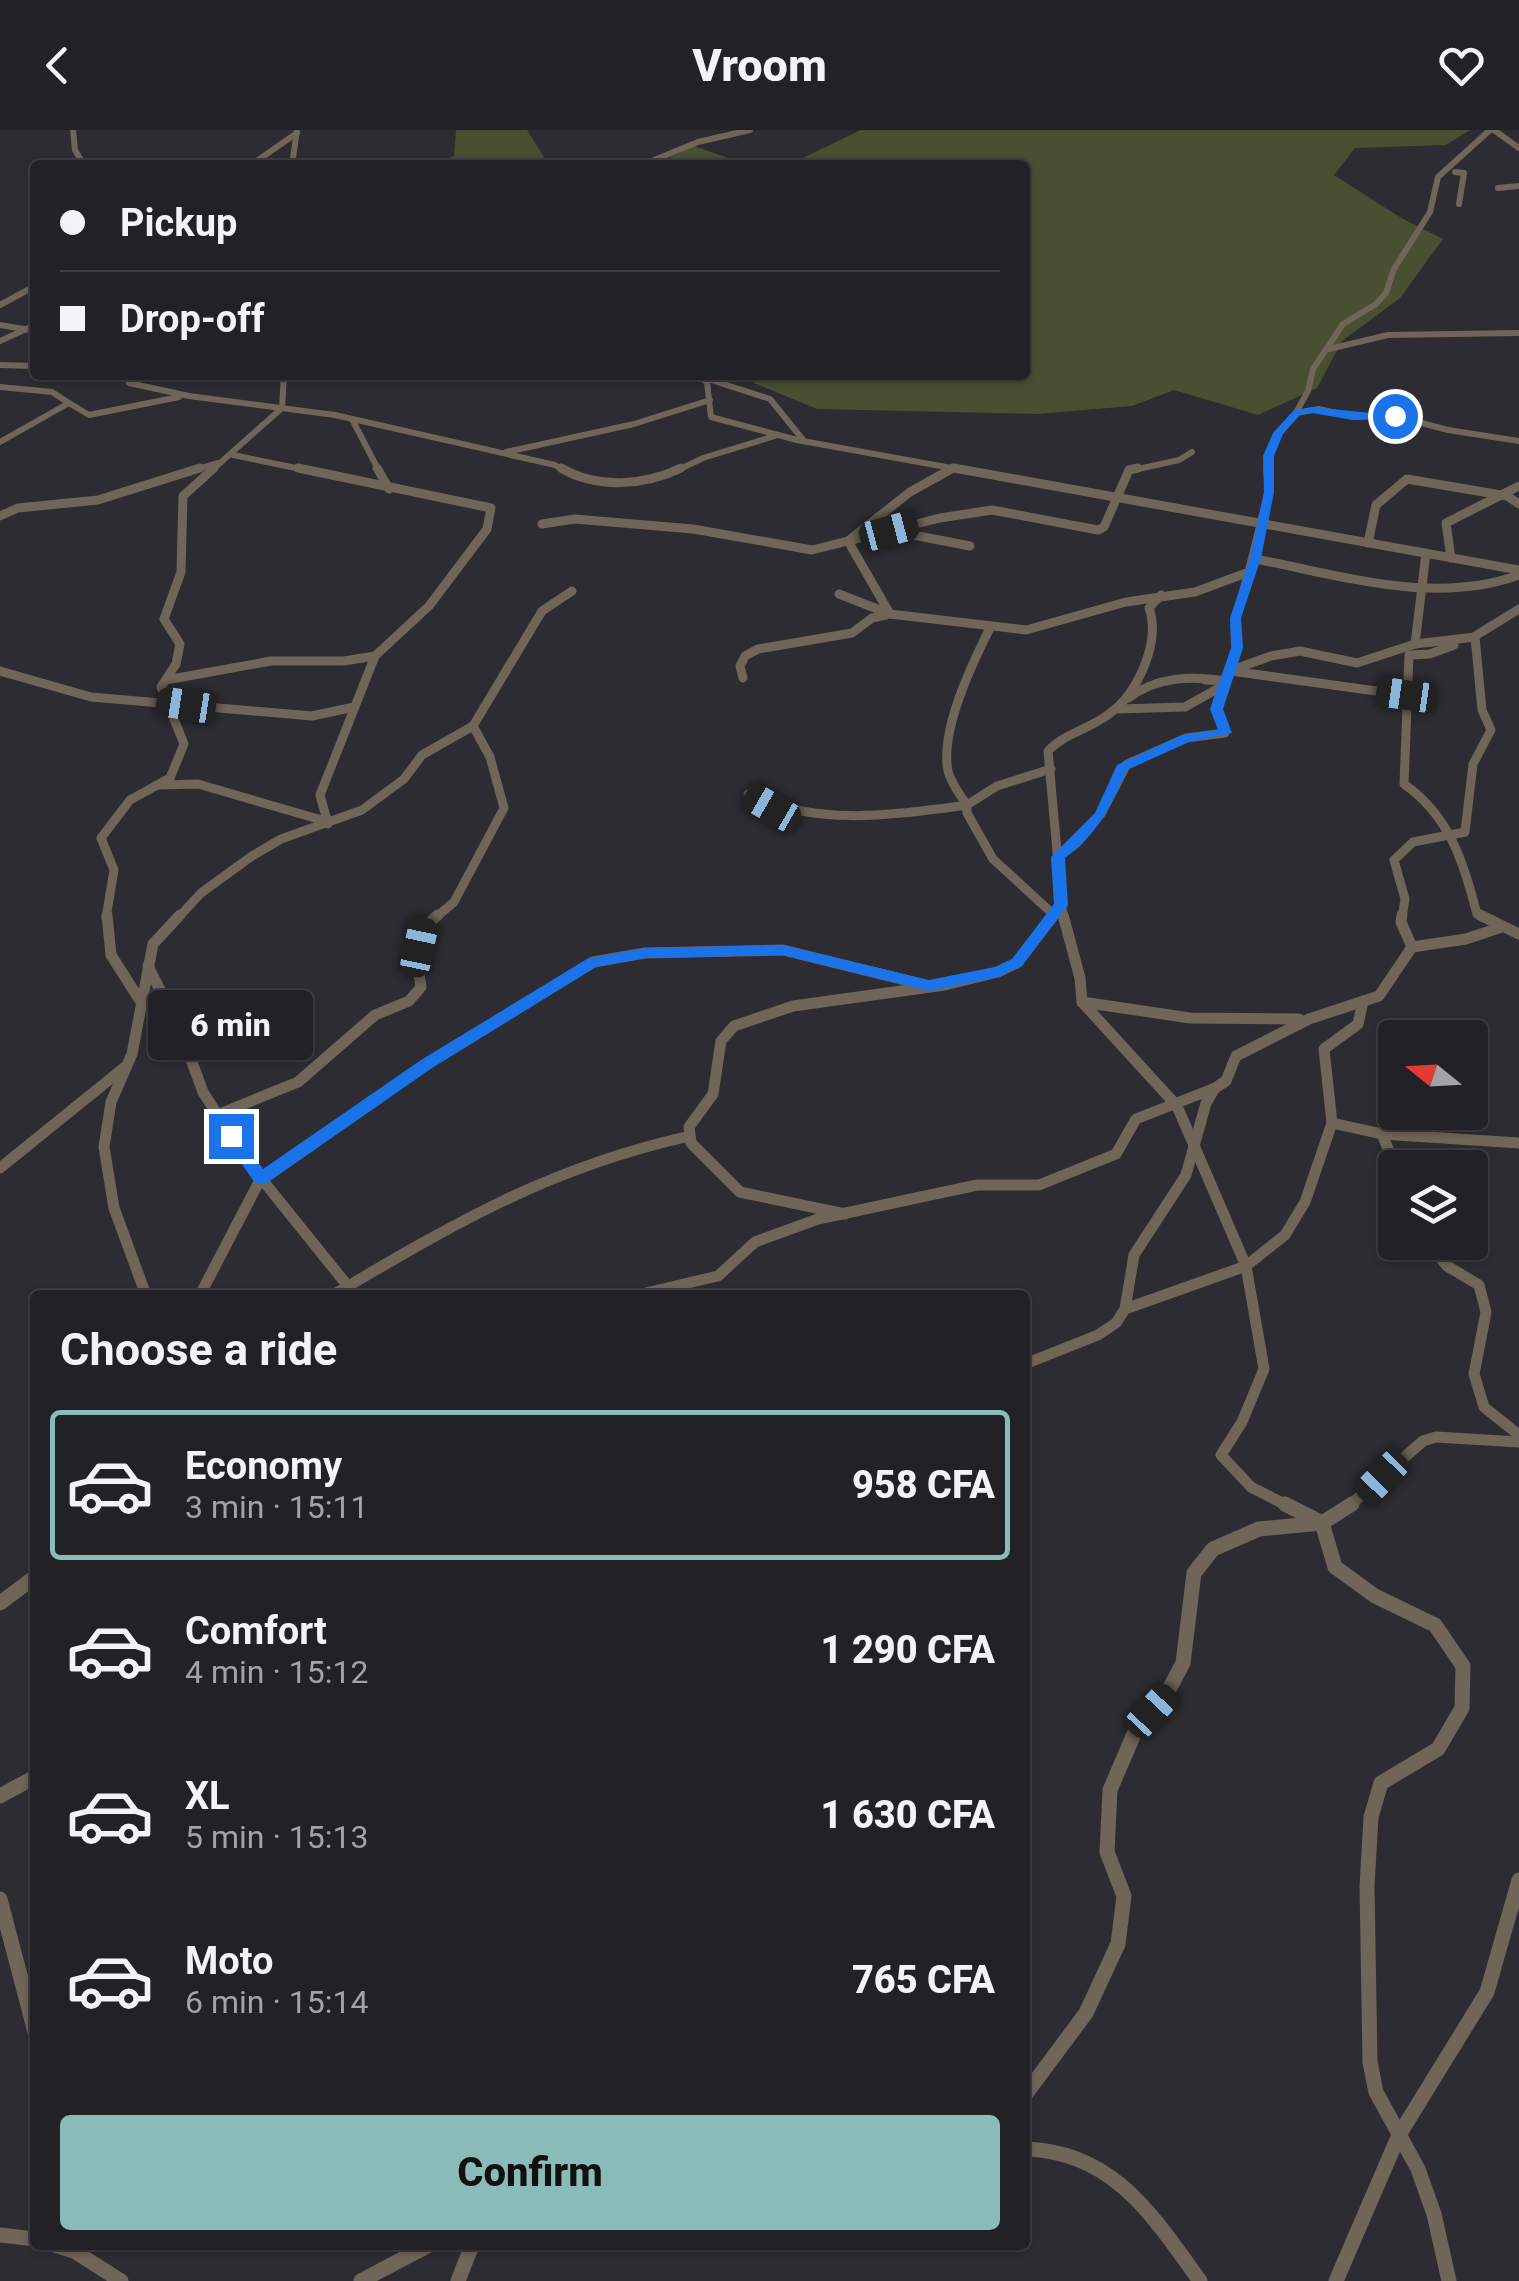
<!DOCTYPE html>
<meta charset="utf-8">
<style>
body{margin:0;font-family:Roboto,sans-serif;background:#2a292e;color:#f1f3f6;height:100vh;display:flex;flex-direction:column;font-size:38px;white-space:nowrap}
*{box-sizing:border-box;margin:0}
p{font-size:32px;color:#a2a3a7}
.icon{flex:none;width:55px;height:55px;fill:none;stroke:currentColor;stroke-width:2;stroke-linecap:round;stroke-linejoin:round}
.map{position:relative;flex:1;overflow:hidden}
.details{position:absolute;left:30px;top:1160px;width:1000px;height:960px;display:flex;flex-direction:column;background:#222126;border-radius:10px;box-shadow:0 2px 8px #0004,0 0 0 2px #3f3e43}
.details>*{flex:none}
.hud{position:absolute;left:30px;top:30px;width:1000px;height:220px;border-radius:10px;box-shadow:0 2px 8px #0004,0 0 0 2px #3f3e43;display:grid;align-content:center;height:220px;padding:0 30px;background:#222126}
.needle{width:65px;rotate:288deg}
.tools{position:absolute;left:1378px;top:890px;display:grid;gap:20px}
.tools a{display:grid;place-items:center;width:110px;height:110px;border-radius:10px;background:#222126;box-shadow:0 2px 8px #0004,0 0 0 2px #3f3e43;font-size:50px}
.end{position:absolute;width:45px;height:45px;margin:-22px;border:12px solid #1a73e8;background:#fff;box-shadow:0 0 0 5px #fff}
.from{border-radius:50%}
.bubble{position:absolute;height:70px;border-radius:10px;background:#222126;box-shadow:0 2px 8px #0004,0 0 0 2px #3f3e43;font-size:32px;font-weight:800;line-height:70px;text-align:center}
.car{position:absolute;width:30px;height:60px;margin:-30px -15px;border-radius:12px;box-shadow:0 0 8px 2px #0007;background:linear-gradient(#222 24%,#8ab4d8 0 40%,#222 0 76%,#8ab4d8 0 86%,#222 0)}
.hud b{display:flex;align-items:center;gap:35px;height:95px;font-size:38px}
.hud b+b{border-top:2px solid #3f3e43}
.hud i{width:25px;height:25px;background:#f1f3f6}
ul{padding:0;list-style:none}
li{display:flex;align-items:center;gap:30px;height:150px;margin:0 20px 15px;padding:0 10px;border:5px solid transparent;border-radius:10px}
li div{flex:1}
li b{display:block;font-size:38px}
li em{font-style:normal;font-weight:800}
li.selected{border-color:#8bbbb9}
li>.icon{width:90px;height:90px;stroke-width:1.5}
h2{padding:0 30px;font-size:45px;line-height:120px}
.action{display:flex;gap:20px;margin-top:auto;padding:20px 30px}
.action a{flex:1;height:115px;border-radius:10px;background:#8bbbb9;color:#111;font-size:40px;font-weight:800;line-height:115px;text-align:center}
header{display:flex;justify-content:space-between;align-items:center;height:130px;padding:0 30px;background:#222126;font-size:45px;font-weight:800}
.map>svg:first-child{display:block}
.green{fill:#494f31}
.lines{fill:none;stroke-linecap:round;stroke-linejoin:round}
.minor-far3{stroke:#6f6558;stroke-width:6}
.minor-far2{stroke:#6f6558;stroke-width:9}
.minor-far1{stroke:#6f6558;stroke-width:11}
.minor{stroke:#6f6558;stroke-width:15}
.route{fill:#1a73e8}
</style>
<header><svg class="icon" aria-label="back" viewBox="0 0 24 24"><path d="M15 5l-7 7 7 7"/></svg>Vroom<svg class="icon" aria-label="heart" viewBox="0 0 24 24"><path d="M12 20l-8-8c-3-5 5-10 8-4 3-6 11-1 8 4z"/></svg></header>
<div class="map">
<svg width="1519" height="2151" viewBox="0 0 1519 2151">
<rect width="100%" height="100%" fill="#2d2c32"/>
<!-- green -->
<g class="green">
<path d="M 456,0 L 527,0 L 549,35 L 433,35 L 454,26 Z"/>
<path d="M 861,0 L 1470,0 L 1446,15 L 1355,18 L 1334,45 L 1403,89 L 1443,109 L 1400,168 L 1342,211 L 1317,258 L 1258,285 L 1174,260 L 1132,276 L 1037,284 L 817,279 L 754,253 L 764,245 L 1025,245 L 1025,35 L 788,35 Z"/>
<path d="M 694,16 L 748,35 L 654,35 Z"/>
</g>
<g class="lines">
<!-- minor-far3 -->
<g class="minor-far3">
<path d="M 73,0 L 75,20 L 84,35"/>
<path d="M 1494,0 L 1519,18"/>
<path d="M 251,35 L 297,3"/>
<path d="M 292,35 L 297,0"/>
<path d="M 642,35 L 698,12 L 750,0"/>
<path d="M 1455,42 L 1464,43 L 1459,74"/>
<path d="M 1498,58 L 1519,56"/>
<path d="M 0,175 L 35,156"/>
<path d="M 0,195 L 30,200"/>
<path d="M 0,211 L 35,195"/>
<path d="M 1329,219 L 1388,205 L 1519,203"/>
<path d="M 0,235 L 35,236"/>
<path d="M 125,245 L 129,253 L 189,266 L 335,285 L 555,335 L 565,341"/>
<path d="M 698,247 L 707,252 L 711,287 L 797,310 L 968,341"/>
<path d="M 702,247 L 770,269 L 804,311"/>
<path d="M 0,257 L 52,262 L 69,273"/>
<path d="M 1296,283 L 1319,279 L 1353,287 L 1395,286 L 1448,300 L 1519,311"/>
<path d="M 352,289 L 379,341"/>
<path d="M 0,312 L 69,273 L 89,285 L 179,267"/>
<path d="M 506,322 L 634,294 L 710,270"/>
<path d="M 233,325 L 310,341"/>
<path d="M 192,341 L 217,333"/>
<path d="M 211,341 L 282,278 L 284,245"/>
<path d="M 676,341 L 703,328 L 778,305"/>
<path d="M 948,341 L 953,338"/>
<path d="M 1129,341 L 1179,330 L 1192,322"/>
<path d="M 1268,341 L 1268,326 L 1278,303 L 1293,288 L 1308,261 L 1313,239 L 1343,194 L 1376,174 L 1386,163 L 1394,139 L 1430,82 L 1438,47 L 1490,0"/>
</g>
<!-- minor-far2 -->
<g class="minor-far2">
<path d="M 298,338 L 491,378 L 487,399 L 429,476 L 375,526 L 320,665 L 328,694"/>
<path d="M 377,338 L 389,359"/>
<path d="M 561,338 C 597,359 644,356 681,338"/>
<path d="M 954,338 L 1519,440"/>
<path d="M 0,386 L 18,378 L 98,370 L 200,338"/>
<path d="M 542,394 L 575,389 L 693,399 L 812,420 L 940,388 L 992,380 L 1098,400 L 1104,397 L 1129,340 L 1138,338"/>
<path d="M 893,401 L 970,416"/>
<path d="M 1368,413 L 1376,375 L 1407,349 L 1507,366 L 1519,374"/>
<path d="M 1451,428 L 1446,393 L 1519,356"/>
<path d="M 1255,429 C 1340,445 1435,476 1519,445"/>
<path d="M 839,464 L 890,484 L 1026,500 L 1126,472 L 1195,462 L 1249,442 L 1269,363 L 1268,338"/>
<path d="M 890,484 L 848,411 L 910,362 L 953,338"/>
<path d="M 1472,508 L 1519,479"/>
<path d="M 1415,514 L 1426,423"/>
<path d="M 1454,515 L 1430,524 L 1409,525 L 1404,654 C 1450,686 1463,732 1477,784 L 1485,788"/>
<path d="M 0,541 L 91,567 L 312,586 L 354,577"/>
<path d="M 1229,541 L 1271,526 L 1300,521 L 1357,533 L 1415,514 L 1475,507 L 1482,580 L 1491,600 L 1473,634 L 1465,702 L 1413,712 L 1394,730 L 1405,769 L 1402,788"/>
<path d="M 1231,541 L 1405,565"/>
<path d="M 743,548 L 740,536 L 745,526 L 758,519 L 852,503 L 872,488 L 886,485"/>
<path d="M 166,550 L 271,531 L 344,531 L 375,526"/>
<path d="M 1128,568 C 1159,546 1190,546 1227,551 L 1205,550"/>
<path d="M 1117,579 L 1185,577 L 1226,554"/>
<path d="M 1051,639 L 997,656 L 967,675 L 967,683 L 993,729 L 1054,785"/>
<path d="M 160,655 L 198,654 L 325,691"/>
<path d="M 748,664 C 820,697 891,685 967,675"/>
<path d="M 967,675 C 960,665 951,653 948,641 C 940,600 972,534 990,498"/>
<path d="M 1058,727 L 1077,713 L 1101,684 L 1127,634 L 1186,608 L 1225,603 L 1217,579 L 1237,518 L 1236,488 L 1249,442"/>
<path d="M 106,788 L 114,740 L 101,708 L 130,670 L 170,648 L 184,614 L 161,557 L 176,534 L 180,514 L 164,489 L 181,442 L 183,366 L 214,338"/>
<path d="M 178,788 L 201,763 L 252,726 L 281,709 L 362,680 L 404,649 L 422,625 L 473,596 L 542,481 L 572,461"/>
<path d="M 435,788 L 454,772 L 504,678 L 490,627 L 473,596"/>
<path d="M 1052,788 L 1061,775"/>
<path d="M 1063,788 L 1048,621 C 1065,603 1090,599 1109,584 C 1138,563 1161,512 1149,478 L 1161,465"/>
</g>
<!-- minor-far1 -->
<g class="minor-far1">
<path d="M 107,785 L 111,825 L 139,869"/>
<path d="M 1063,785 L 1080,848 L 1082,872 L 1190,888 L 1299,889"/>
<path d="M 1402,785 L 1401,792 L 1412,817"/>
<path d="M 1480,785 L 1519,804"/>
<path d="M 148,836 L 181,902 L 203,962 L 244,1027 L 355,1165"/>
<path d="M 1082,872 L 1177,976 L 1246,1136 L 1264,1239 L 1242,1292 L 1221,1325 L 1251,1357 L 1290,1377"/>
<path d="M 217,985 L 298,952 L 375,885 L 409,871 L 421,857 L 418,837 L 424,797 L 438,785"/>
<path d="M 1332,993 L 1382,1004 L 1396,1038"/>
<path d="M 1382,1004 L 1519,1013"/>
<path d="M 0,1038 L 125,937"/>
<path d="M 845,1084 L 740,1062 L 691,1013 L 689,997 L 713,964 L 721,911 L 734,896 L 793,876 L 945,855 L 998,842 L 1017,833 L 1054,785"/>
<path d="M 1428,1112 L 1447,1136 L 1479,1155 L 1486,1182 L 1474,1244 L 1484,1277 L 1519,1305"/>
<path d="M 146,1165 L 114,1078 L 104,1017 L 111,972 L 132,924 L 153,814 L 180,785"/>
<path d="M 200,1165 L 261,1048 L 427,934 L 593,832 L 645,823 L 783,820 L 929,856"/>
<path d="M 333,1165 C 455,1093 550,1037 690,1006"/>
<path d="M 637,1165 L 718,1146 L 755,1112 L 818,1089 L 977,1055 L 1039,1055 L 1116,1024 L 1136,989 L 1215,958"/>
<path d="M 1125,1179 L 1246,1136 L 1285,1105 L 1305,1072 L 1332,993 L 1324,919 L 1358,894 L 1363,871"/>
<path d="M 1025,1234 L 1098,1205 L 1116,1193 L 1125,1179 L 1134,1125 L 1186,1045 L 1206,973 L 1215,958 L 1226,951 L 1236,926 L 1309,889 L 1379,866 L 1412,817 L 1466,809 L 1499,798"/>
<path d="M 1348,1377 L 1423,1311 L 1436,1307 L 1519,1312"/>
</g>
<!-- minor -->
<g class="minor">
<path d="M 1285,1374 L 1322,1393 L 1335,1437 L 1375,1466 L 1435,1495 L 1463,1536 L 1462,1578 L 1438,1619 L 1381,1653 L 1371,1687 L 1367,1756 L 1370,1932 L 1376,1962 L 1418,2039 L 1434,2084 L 1449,2151"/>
<path d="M 0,1473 L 35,1447"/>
<path d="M 0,1666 L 35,1647"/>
<path d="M 0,1769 L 35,1902"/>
<path d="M 1025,1965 L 1086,1883 L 1118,1814 L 1124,1766 L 1107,1722 L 1110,1660 L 1137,1597 L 1166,1565 L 1183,1533 L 1194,1443 L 1213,1419 L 1259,1399 L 1322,1393 L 1352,1374"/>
<path d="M 1025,2019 C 1113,2021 1153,2086 1200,2151"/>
<path d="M 0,2105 L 35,2109"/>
<path d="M 54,2115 L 74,2121 L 121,2151"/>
<path d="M 361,2151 L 429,2115"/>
<path d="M 458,2151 L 472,2115"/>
<path d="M 1336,2151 L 1399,2005 L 1487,1862 L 1519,1750"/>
</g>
</g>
<!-- route -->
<path class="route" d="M 1312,277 L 1400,286 L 1353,290 L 1312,283 L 1300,285 L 1283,304 L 1274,326 L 1274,362 L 1261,428 L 1241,488 L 1243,518 L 1223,579 L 1232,603 L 1189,612 L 1127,640 C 1111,676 1097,705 1065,728 L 1068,775 L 1022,836 L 998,847 L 929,861 L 783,825 L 645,828 L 596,837 L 432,938 L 267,1053 L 255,1053 L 225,1010 L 225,1002 L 236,1002 L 263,1039 L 421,930 L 587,829 L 645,818 L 783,815 L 929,850 L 995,837 L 1012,829 L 1054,774 L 1051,727 L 1095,683 L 1117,635 L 1182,605 L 1218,600 L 1210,579 L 1231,518 L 1230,488 L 1250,428 L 1264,362 L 1263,326 L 1273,303 L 1293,281 Z"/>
</svg>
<div class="tools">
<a><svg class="needle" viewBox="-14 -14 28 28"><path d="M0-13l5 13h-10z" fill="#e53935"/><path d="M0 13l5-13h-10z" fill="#a2a3a7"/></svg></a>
<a><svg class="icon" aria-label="layers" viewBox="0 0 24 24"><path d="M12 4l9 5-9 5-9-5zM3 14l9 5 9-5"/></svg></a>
</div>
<i class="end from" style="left:1395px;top:286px"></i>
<i class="end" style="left:231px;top:1006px"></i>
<div class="bubble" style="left:148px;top:860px;width:165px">6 min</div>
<i class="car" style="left:889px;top:401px;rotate:75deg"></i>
<i class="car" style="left:1406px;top:565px;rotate:278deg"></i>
<i class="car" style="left:186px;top:575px;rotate:279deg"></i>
<i class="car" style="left:772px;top:678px;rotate:300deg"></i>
<i class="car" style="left:419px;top:817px;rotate:12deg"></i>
<i class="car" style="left:1382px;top:1347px;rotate:224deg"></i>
<i class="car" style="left:1152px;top:1581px;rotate:43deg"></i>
<div class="hud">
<b><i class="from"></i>Pickup</b>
<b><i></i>Drop-off</b>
</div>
<section class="details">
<h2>Choose a ride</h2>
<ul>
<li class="selected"><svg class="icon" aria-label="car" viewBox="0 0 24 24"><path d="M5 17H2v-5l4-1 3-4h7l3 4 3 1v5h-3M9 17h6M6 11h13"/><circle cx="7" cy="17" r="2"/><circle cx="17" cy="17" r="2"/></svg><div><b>Economy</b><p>3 min · 15:11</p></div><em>958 CFA</em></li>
<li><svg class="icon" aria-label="car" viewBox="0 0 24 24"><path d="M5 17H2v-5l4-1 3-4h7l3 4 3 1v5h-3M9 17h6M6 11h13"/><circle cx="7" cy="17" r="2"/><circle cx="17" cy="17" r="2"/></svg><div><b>Comfort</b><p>4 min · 15:12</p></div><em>1 290 CFA</em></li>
<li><svg class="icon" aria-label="car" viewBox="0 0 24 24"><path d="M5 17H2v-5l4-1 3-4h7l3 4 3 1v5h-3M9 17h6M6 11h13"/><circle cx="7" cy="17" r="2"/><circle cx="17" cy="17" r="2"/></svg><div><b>XL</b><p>5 min · 15:13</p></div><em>1 630 CFA</em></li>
<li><svg class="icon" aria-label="car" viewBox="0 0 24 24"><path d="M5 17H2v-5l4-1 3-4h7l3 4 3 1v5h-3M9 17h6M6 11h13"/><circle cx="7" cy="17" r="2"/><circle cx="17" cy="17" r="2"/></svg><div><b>Moto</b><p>6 min · 15:14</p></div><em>765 CFA</em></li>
</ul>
<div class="action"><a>Confirm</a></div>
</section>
</div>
